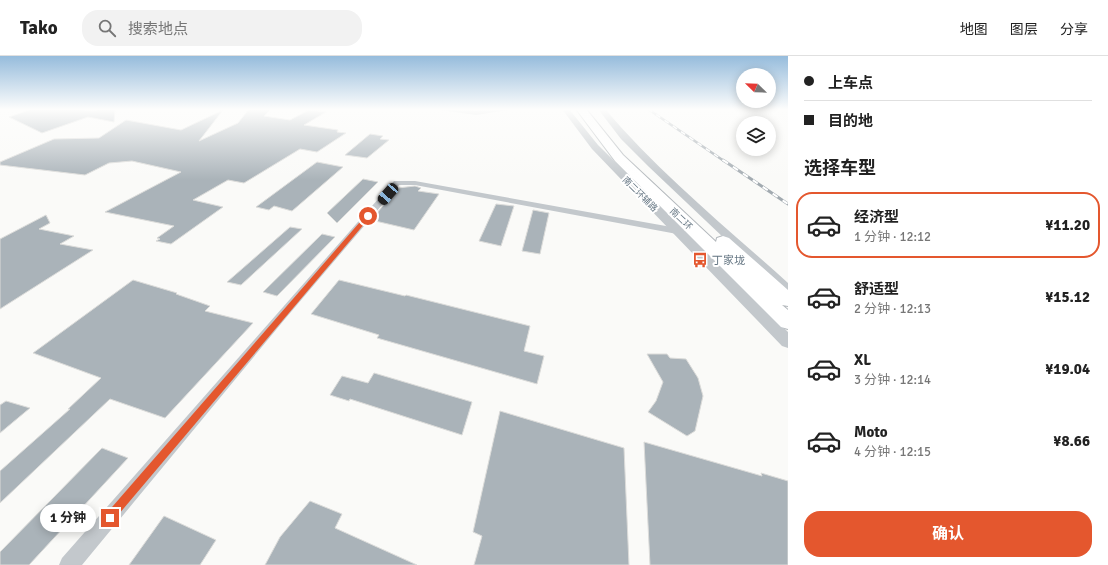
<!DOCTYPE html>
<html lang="zh">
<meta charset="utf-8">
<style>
body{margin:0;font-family:Signika,"Noto Sans SC",sans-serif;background:#f2f2f2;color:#222;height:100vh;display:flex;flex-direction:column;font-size:15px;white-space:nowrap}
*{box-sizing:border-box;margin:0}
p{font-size:13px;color:#767676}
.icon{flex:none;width:22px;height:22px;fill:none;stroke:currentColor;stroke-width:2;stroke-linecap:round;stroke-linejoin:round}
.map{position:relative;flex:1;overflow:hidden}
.sheet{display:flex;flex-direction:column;background:#fff;width:320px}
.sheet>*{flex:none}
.top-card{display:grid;align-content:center;height:88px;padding:0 16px;background:#fff}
.needle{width:26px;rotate:293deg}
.fabs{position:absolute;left:736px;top:12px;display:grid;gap:8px}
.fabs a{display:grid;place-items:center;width:40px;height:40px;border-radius:50%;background:#fff;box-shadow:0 2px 10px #0003;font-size:20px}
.end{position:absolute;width:18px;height:18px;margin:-9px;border:5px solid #e4572e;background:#fff;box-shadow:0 0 0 2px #fff}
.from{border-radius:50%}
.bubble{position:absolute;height:28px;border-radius:14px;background:#fff;box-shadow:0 2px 10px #0003;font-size:13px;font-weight:700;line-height:28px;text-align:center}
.car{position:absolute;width:12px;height:24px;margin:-12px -6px;border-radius:5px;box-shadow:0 0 3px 1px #0007;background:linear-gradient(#222 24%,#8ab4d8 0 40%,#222 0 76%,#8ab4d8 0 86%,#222 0)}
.top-card b{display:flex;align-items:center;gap:14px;height:38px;font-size:15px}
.top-card b+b{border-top:1px solid #e0e0e0}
.top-card i{width:10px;height:10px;background:#222}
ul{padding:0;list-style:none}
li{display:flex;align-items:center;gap:12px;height:66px;margin:0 8px 6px;padding:0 8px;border:2px solid transparent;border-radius:16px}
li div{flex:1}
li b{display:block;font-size:15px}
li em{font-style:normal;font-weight:700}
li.current{border-color:#e4572e}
li>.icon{width:36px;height:36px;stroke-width:1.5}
h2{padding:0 16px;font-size:18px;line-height:48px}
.primary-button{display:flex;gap:8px;margin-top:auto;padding:8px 16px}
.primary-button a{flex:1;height:46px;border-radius:16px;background:#e4572e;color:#fff;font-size:16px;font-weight:700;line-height:46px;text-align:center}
header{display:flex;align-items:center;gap:24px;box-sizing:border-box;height:56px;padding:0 20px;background:#fff;border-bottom:1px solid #e0e0e0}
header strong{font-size:19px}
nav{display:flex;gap:22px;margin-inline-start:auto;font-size:14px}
.search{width:280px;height:36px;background:#f2f2f2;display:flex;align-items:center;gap:10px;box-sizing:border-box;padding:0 14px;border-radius:16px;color:#767676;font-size:15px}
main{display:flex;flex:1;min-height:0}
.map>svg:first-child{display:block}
.building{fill:#aab3b9;stroke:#dcdcda}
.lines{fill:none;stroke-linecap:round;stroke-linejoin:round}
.trunk-casing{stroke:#b4b9bd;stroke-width:2}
.minor{fill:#c3c8cc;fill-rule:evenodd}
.tertiary{fill:#c3c8cc;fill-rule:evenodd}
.trunk{fill:#fff;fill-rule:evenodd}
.rail-far1-casing{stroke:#a2aab0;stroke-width:2.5}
.rail-casing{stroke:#a2aab0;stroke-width:3}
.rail-far1{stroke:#fff;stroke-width:1.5;stroke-dasharray:5;stroke-linecap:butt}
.rail{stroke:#fff;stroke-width:2;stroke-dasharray:6;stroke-linecap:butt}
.route{fill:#e4572e}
.labels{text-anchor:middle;stroke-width:4;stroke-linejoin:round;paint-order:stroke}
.far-street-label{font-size:9px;fill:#657683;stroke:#fff}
.poi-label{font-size:11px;fill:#657683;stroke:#fff;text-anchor:start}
</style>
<header>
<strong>Tako</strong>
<div class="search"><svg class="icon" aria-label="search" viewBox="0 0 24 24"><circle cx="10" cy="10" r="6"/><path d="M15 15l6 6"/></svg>搜索地点</div>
<nav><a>地图</a><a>图层</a><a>分享</a></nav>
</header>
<main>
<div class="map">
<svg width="788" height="509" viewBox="0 0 788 509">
<rect width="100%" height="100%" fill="#fafaf8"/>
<!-- building -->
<g class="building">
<path d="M 32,53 L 76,53 L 93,55 L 99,53 L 115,53 L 114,66 L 88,61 L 42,77 L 9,61 Z"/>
<path d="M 249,53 L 271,53 L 264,60 L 290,64 L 309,54 L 326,56 L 304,69 L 338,74 L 337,76 L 346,77 L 317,96 L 300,93 L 244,127 L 228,124 L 193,144 L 223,151 L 171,188 L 156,185 L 160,183 L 157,182 L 174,170 L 105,156 L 181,116 L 132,105 L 109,107 L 85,119 L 0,109 L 0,106 L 54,83 L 99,82 L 126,64 L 181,74 L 223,54 L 199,85 L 238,67 Z"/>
<path d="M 370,78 L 383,80 L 380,83 L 389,84 L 367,102 L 345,99 Z"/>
<path d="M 317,106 L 343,111 L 292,155 L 274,150 L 269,154 L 256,151 Z"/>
<path d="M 363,123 L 378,126 L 337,167 L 327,157 Z"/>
<path d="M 415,130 L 421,132 L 418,135 L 439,138 L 414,174 L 371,164 L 398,132 Z"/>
<path d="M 496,148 L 514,150 L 501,190 L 479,185 Z"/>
<path d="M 533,154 L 549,157 L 540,198 L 522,195 Z"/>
<path d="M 46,159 L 50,167 L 39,173 L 74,180 L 60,188 L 93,194 L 0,253 L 0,183 Z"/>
<path d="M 290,171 L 302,173 L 241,229 L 227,226 Z"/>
<path d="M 322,178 L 335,181 L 277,240 L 263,236 Z"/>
<path d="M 133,224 L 177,237 L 176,238 L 210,250 L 205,255 L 253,267 L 165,362 L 110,343 L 0,447 L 0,415 L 70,353 L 68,353 L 101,322 L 33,297 Z"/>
<path d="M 339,224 L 405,240 L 406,239 L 530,270 L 524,295 L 544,300 L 537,328 L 377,282 L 379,279 L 311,258 Z"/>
<path d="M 647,298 L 667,298 L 670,302 L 686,303 L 698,322 L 703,340 L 695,375 L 687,380 L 648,356 L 656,345 L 663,326 Z"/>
<path d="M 374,317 L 472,346 L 462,379 L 350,343 L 349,345 L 330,339 L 342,320 L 368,327 Z"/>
<path d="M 6,345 L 30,352 L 0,377 L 0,349 Z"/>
<path d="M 500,355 L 624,392 L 629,509 L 474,509 L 482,480 L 473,476 Z"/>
<path d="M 644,386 L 762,420 L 761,417 L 788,425 L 788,509 L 650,509 Z"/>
<path d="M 102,392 L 128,402 L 29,509 L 0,509 L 0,496 Z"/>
<path d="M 310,445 L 342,458 L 335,472 L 417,509 L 265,509 L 280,481 Z"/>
<path d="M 164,460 L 216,484 L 200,509 L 129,509 Z"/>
</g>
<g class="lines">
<!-- trunk casing -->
<g class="trunk-casing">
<path id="trunk" d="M 576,53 L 586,53 L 623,99 L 716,186 L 717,182 L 723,180 L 729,182 L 788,234 L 788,250 L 782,249 L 788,254 L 788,273 L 781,271 L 615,105 Z"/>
</g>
<!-- minor -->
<g class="minor">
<path d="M 433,53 L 476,55 L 515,53 L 476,59 Z"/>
<path d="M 394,125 L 415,125 L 677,172 L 682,175 L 677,178 L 415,129 L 399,129 L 285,263 L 82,509 L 59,509 L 62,502 Z"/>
</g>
<!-- tertiary -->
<g class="tertiary">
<path d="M 562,53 L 569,53 L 598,89 L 788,276 L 788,292 L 782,290 L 616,118 L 592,93 Z"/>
<path d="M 598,53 L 605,53 C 659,117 726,171 788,227 L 788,239 L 783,238 L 648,110 L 621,83 Z"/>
</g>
<!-- trunk -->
<use href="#trunk" class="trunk"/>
<!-- rail-far1 casing -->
<g class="rail-far1-casing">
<path id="rail-far1" d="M 648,53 L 724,105"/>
</g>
<!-- rail casing -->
<g class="rail-casing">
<path id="rail" d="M 723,104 L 788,148"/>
</g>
<!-- rail-far1 -->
<use href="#rail-far1" class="rail-far1"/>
<!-- rail -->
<use href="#rail" class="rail"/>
</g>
<!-- sky -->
<linearGradient id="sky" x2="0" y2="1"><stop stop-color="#96bcdc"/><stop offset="0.43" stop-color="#fdfdfc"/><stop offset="1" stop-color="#fdfdfc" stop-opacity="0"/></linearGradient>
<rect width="788" height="124" fill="url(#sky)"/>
<!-- route -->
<path class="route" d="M 366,159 L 371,160 L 113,465 L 110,467 L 106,465 L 105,462 L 106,458 Z"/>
<!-- icons -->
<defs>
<g id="bus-bare" transform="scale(1.2)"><path d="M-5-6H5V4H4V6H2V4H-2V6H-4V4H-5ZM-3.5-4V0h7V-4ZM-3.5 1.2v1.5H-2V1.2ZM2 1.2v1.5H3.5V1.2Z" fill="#e4572e" stroke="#fff" stroke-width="2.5" paint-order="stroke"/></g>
</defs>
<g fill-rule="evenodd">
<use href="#bus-bare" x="700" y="204"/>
</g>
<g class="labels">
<!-- far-street labels -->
<g class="far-street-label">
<text transform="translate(640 138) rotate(45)" y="3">南二环辅路</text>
<text transform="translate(681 163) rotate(44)" y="3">南二环</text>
</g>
<!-- poi labels -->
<g class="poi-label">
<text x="712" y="208">丁家垅</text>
</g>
</g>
</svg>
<div class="fabs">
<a><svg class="needle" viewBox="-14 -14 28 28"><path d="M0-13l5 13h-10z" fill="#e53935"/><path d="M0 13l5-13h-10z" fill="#767676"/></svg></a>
<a><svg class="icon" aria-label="layers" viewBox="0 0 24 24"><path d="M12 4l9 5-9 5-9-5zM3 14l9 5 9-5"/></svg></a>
</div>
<i class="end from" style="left:368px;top:160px"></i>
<i class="end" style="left:110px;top:462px"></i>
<div class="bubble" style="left:40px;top:448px;width:56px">1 分钟</div>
<i class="car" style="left:388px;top:138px;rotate:221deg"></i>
</div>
<section class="sheet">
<div class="top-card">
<b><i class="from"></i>上车点</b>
<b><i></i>目的地</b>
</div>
<h2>选择车型</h2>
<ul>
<li class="current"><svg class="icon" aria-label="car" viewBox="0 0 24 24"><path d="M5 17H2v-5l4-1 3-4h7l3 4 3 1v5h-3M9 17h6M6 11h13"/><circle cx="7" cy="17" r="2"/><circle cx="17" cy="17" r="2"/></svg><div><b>经济型</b><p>1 分钟 · 12:12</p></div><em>¥11.20</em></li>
<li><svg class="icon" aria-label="car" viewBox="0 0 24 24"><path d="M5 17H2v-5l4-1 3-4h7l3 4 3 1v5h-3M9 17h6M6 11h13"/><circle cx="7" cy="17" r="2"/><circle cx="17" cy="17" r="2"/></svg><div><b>舒适型</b><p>2 分钟 · 12:13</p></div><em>¥15.12</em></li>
<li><svg class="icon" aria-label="car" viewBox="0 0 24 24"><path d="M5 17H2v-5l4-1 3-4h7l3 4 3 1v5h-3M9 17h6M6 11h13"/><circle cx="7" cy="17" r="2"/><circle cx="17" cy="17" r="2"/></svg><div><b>XL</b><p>3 分钟 · 12:14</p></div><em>¥19.04</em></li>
<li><svg class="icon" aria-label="car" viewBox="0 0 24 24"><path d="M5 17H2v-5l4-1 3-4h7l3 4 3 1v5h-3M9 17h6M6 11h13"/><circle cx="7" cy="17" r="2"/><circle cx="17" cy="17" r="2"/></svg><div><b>Moto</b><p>4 分钟 · 12:15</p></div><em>¥8.66</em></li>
</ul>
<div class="primary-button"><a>确认</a></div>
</section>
</main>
